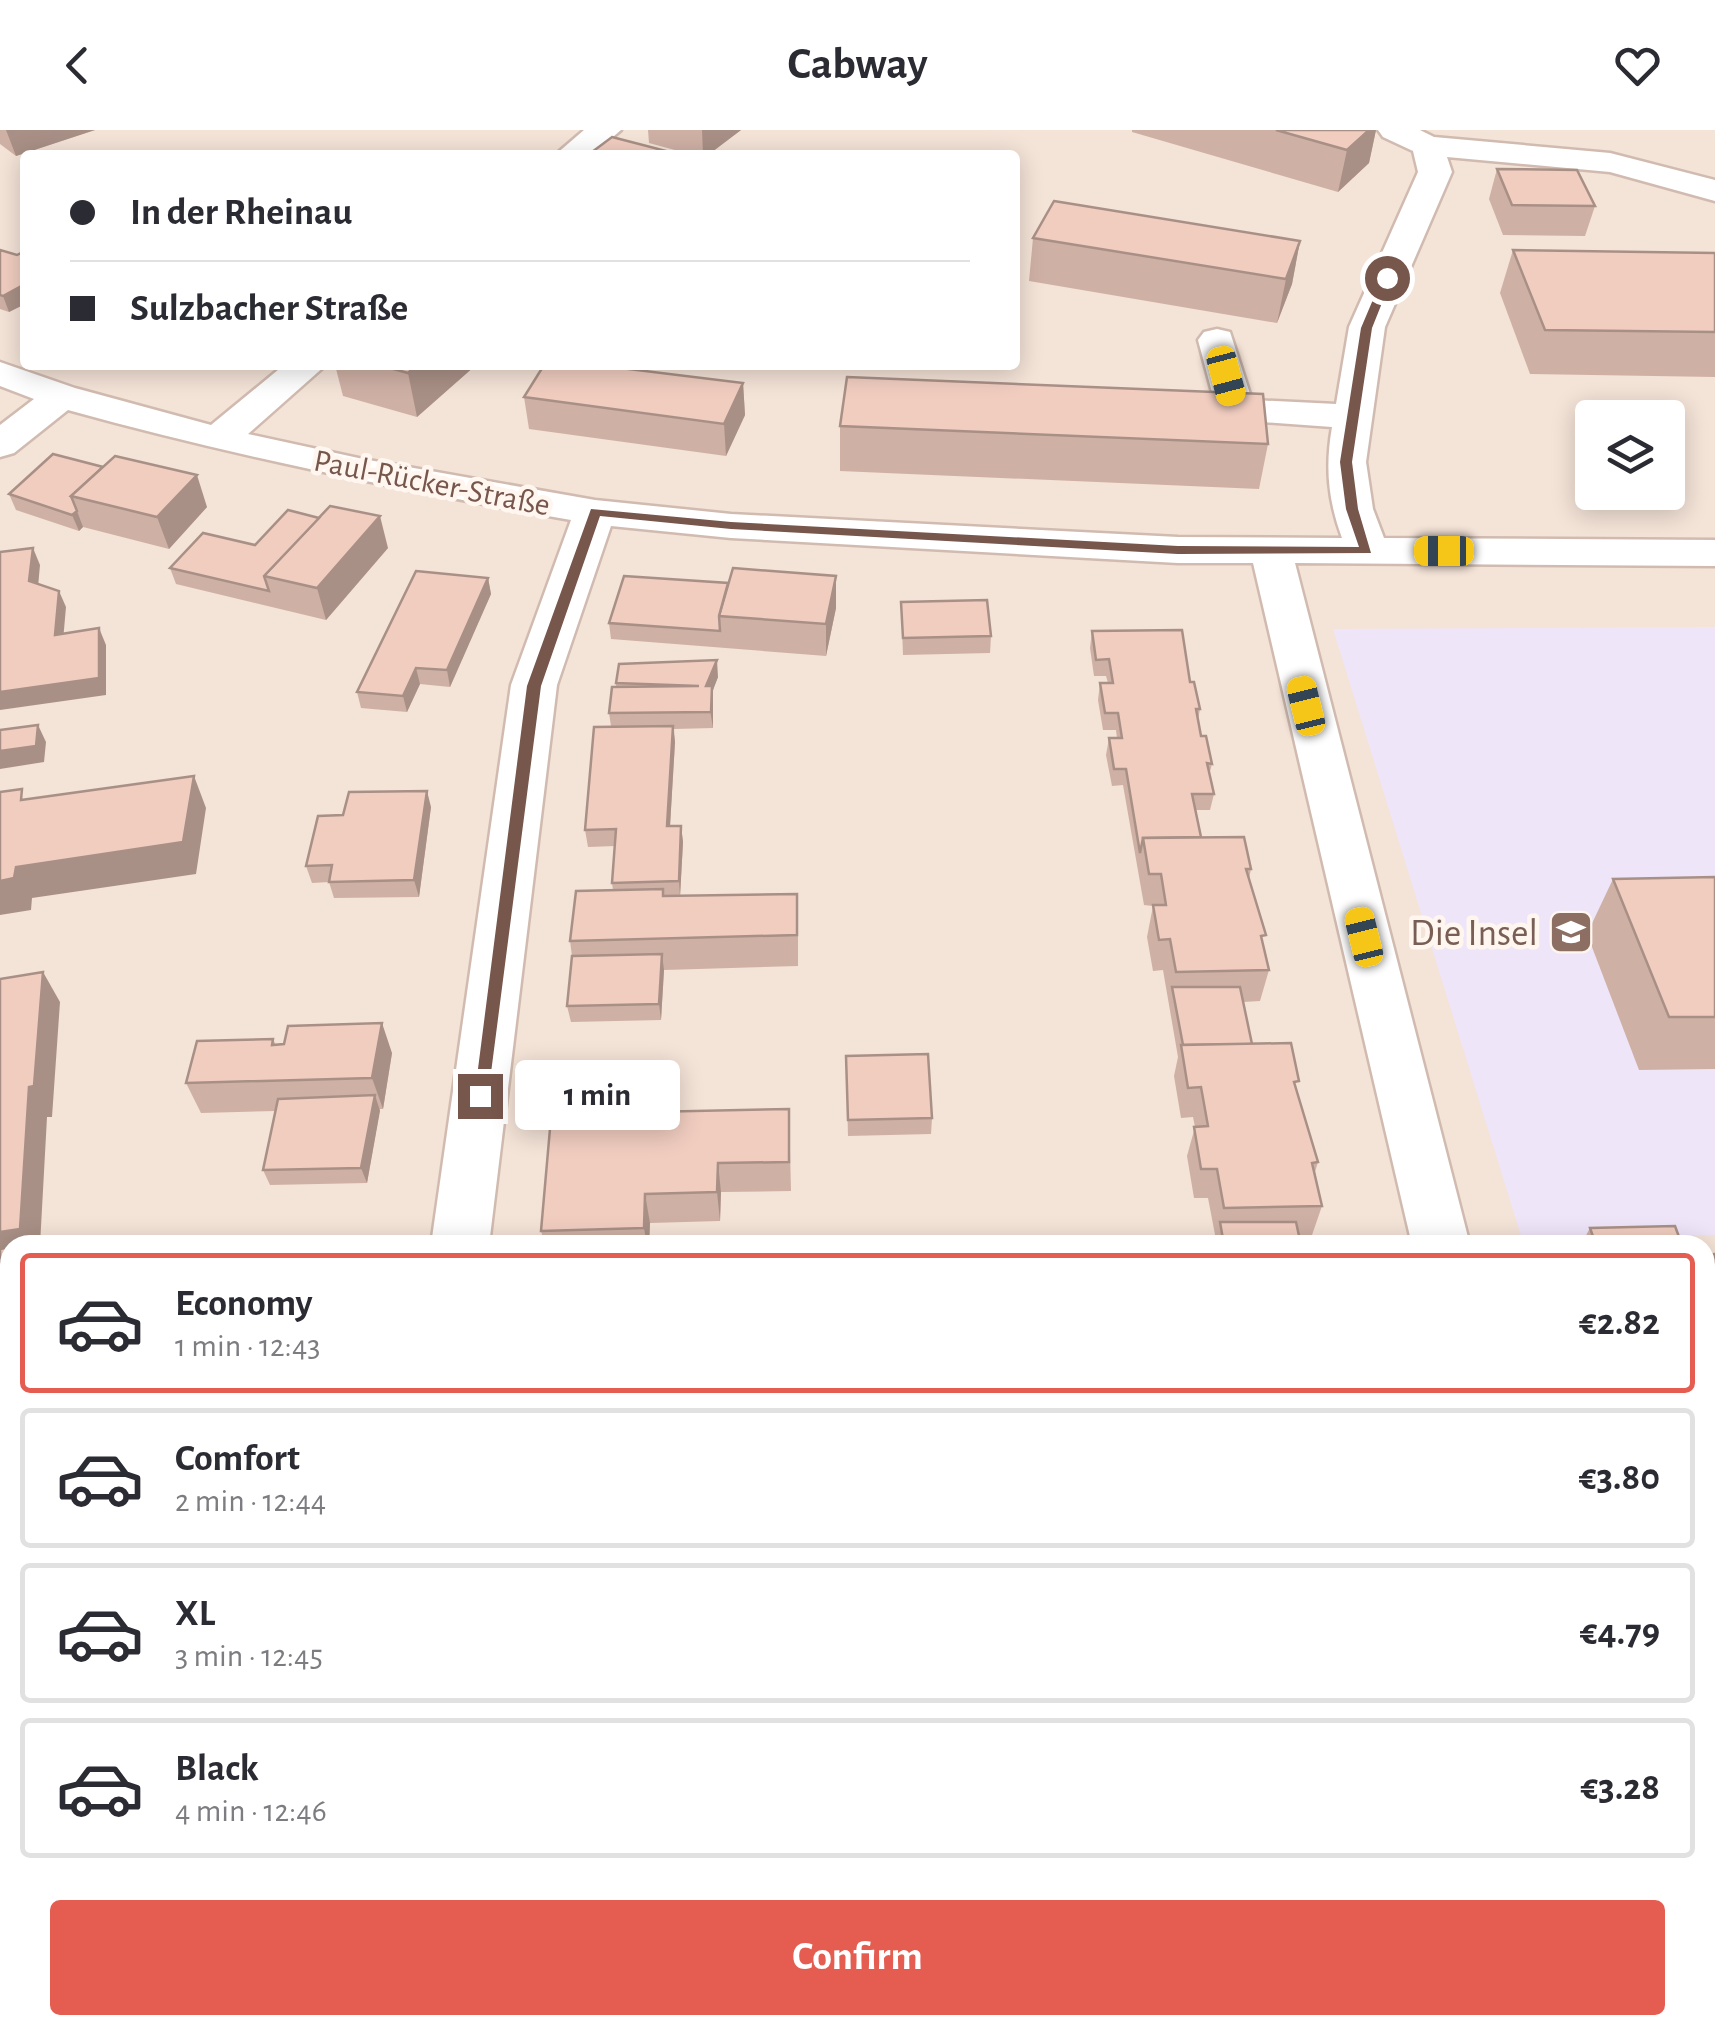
<!DOCTYPE html>
<meta charset="utf-8">
<style>
body{margin:0;font-family:"Alegreya Sans",sans-serif;background:#f7f7f7;color:#2b2b33;height:100vh;display:flex;flex-direction:column;font-size:38px;white-space:nowrap}
*{box-sizing:border-box;margin:0}
p{font-size:32px;color:#7c7c81}
.icon{flex:none;width:55px;height:55px;fill:none;stroke:currentColor;stroke-width:2;stroke-linecap:round;stroke-linejoin:round}
.map{position:relative;flex:1;overflow:hidden}
.panel{position:absolute;left:0px;top:1105px;width:1715px;height:800px;display:flex;flex-direction:column;background:#fff;border-radius:30px 30px 0 0;box-shadow:0 5px 25px #0003}
.panel>*{flex:none}
.top-card{position:absolute;left:20px;top:20px;width:1000px;height:220px;border-radius:10px;box-shadow:0 5px 25px #0003;display:grid;align-content:center;height:220px;padding:0 50px;background:#fff}
.buttons{position:absolute;left:1575px;top:270px;display:grid;gap:20px}
.buttons a{display:grid;place-items:center;width:110px;height:110px;border-radius:10px;background:#fff;box-shadow:0 5px 25px #0003;font-size:50px}
.end{position:absolute;width:45px;height:45px;margin:-22px;border:12px solid #77564c;background:#fff;box-shadow:0 0 0 5px #fff}
.from{border-radius:50%}
.bubble{position:absolute;height:70px;border-radius:10px;background:#fff;box-shadow:0 5px 25px #0003;font-size:32px;font-weight:700;line-height:70px;text-align:center}
.car{position:absolute;width:30px;height:60px;margin:-30px -15px;border-radius:12px;box-shadow:0 0 8px 2px #0007;background:linear-gradient(#f5c518 24%,#345 0 40%,#f5c518 0 76%,#345 0 86%,#f5c518 0)}
.top-card b{display:flex;align-items:center;gap:35px;height:95px;font-size:38px}
.top-card b+b{border-top:2px solid #e1e1e2}
.top-card i{width:25px;height:25px;background:#2b2b33}
ul{padding:18px 0 0;list-style:none}
li{display:flex;align-items:center;gap:30px;height:140px;margin:0 20px 15px;padding:0 30px;border:5px solid #e1e1e2;border-radius:10px}
li div{flex:1}
li b{display:block;font-size:38px}
li em{font-style:normal;font-weight:700}
li.selected{border-color:#e45d50}
li>.icon{width:90px;height:90px;stroke-width:1.5}
.button{display:flex;gap:20px;margin-top:auto;padding:20px 50px}
.button a{flex:1;height:115px;border-radius:10px;background:#e45d50;color:#fff;font-size:40px;font-weight:700;line-height:115px;text-align:center}
header{display:flex;justify-content:space-between;align-items:center;height:130px;padding:0 50px;background:#fff;font-size:45px;font-weight:700}
.map>svg:first-child{display:block}
.residential{fill:#f4e3d7;fill-rule:evenodd}
.education{fill:#efe5f9}
.lines{fill:none;stroke-linecap:round;stroke-linejoin:round}
.minor-casing{stroke:#d1bbb0;stroke-width:5}
.minor{fill:#fff;fill-rule:evenodd}
.wall{fill:#cfb0a5}
.shaded-wall{fill:#a99086}
.building{fill:#f1cdc0;stroke:#a99086;stroke-width:2.5}
.route{fill:#77564c}
.labels{text-anchor:middle;stroke-width:9;stroke-linejoin:round;paint-order:stroke}
.far-street-label{font-size:32px;fill:#77564c;stroke:#fff7ef}
.education-label{font-size:38px;fill:#785e54;stroke:#fff7ef;text-anchor:end}
</style>
<header><svg class="icon" aria-label="back" viewBox="0 0 24 24"><path d="M15 5l-7 7 7 7"/></svg>Cabway<svg class="icon" aria-label="heart" viewBox="0 0 24 24"><path d="M12 20l-8-8c-3-5 5-10 8-4 3-6 11-1 8 4z"/></svg></header>
<div class="map">
<svg width="1715" height="1905" viewBox="0 0 1715 1905">
<rect width="100%" height="100%" fill="#fcf2e9"/>
<!-- residential -->
<path class="residential" d="M 0,0 L 1715,0 L 1715,1905 L 0,1905 ZM 25,25 L 1015,25 L 1015,235 L 25,235 ZM 1592,288 L 1668,288 L 1668,362 L 1592,362 ZM 10,1115 L 1705,1115 L 1705,1895 L 10,1895 Z"/>
<!-- education -->
<path class="education" d="M 1715,497 L 1715,1105 L 1522,1109 L 1333,499 Z"/>
<g class="lines">
<!-- minor casing -->
<g class="minor-casing">
<g id="minor">
<path d="M 584,0 L 621,0 L 592,25 L 555,25 Z"/>
<path d="M 1378,0 L 1420,0 L 1434,7 L 1610,23 L 1715,50 L 1715,71 L 1610,42 L 1447,27 L 1452,42 L 1385,197 L 1366,332 L 1373,379 L 1384,408 L 1715,410 L 1715,436 L 1295,433 L 1470,1115 L 1412,1115 L 1253,433 L 1178,433 L 731,408 L 611,396 L 557,555 L 489,1115 L 431,1115 L 511,555 L 571,390 C 401,360 234,326 68,280 L 14,323 L 0,327 L 0,295 L 34,269 L 0,256 L 0,232 L 75,258 L 211,295 L 284,235 L 326,235 L 248,304 L 363,329 L 595,370 L 731,384 L 1178,407 L 1342,408 C 1328,370 1325,337 1332,297 L 1222,289 L 1217,281 L 1198,210 L 1204,202 L 1217,199 L 1230,202 L 1252,270 L 1336,274 L 1349,197 L 1418,42 L 1413,21 L 1383,7 Z"/>
<path d="M 318,1895 L 396,1895 L 394,1905 L 316,1905 Z"/>
<path d="M 1480,1895 L 1558,1895 L 1557,1905 L 1479,1905 Z"/>
</g>
</g>
<!-- minor -->
<use href="#minor" class="minor"/>
</g>
<!-- wall -->
<g class="wall">
<path d="M 0,0 L 95,0 L 16,26 L 0,14 Z"/>
<path d="M 648,0 L 741,0 L 708,25 L 693,25 L 649,13 Z"/>
<path d="M 1132,0 L 1376,0 L 1369,33 L 1338,62 L 1132,2 Z"/>
<path d="M 1497,39 L 1595,76 L 1585,106 L 1503,105 L 1489,69 Z"/>
<path d="M 1033,108 L 1300,111 L 1292,154 L 1277,193 L 1029,151 Z"/>
<path d="M 0,120 L 17,125 L 25,122 L 25,174 L 9,182 L 0,179 Z"/>
<path d="M 1513,120 L 1715,123 L 1715,247 L 1530,244 L 1500,163 Z"/>
<path d="M 335,235 L 476,235 L 417,287 L 343,266 Z"/>
<path d="M 743,253 L 745,285 L 726,326 L 529,299 L 524,267 Z"/>
<path d="M 840,296 L 1268,314 L 1259,359 L 840,341 Z"/>
<path d="M 53,324 L 207,377 L 169,419 L 83,397 L 79,401 L 16,380 L 9,364 Z"/>
<path d="M 255,415 L 388,418 L 326,490 L 176,454 L 170,438 Z"/>
<path d="M 836,446 L 836,478 L 826,526 L 611,509 L 609,493 L 728,453 Z"/>
<path d="M 488,448 L 491,464 L 450,557 L 420,554 L 407,582 L 361,578 L 357,562 Z"/>
<path d="M 901,472 L 991,506 L 990,523 L 903,525 Z"/>
<path d="M 1092,501 L 1190,552 L 1200,579 L 1198,590 L 1201,606 L 1212,634 L 1209,645 L 1214,664 L 1210,680 L 1196,680 L 1201,707 L 1251,739 L 1249,749 L 1269,840 L 1260,871 L 1243,872 L 1252,914 L 1297,960 L 1318,1032 L 1315,1042 L 1322,1076 L 1312,1105 L 1299,1105 L 1301,1115 L 1217,1115 L 1208,1068 L 1194,1068 L 1187,1026 L 1195,997 L 1193,987 L 1181,988 L 1174,946 L 1178,927 L 1163,840 L 1153,841 L 1147,807 L 1153,776 L 1144,775 L 1123,655 L 1112,656 L 1106,625 L 1109,608 L 1117,608 L 1116,600 L 1103,600 L 1098,570 L 1100,553 L 1108,553 L 1106,546 L 1094,546 L 1090,518 Z"/>
<path d="M 718,547 L 713,560 L 713,598 L 674,599 L 675,612 L 670,696 L 681,696 L 683,712 L 680,766 L 798,795 L 798,836 L 664,840 L 661,890 L 571,892 L 567,876 L 572,826 L 570,811 L 613,760 L 612,753 L 615,716 L 588,717 L 585,700 L 611,596 L 609,583 L 616,557 L 616,553 Z"/>
<path d="M 431,677 L 419,767 L 334,768 L 329,752 L 312,753 L 306,736 L 343,685 Z"/>
<path d="M 1715,747 L 1715,939 L 1639,940 L 1587,804 L 1613,749 Z"/>
<path d="M 273,909 L 276,915 L 392,923 L 383,979 L 380,979 L 367,1053 L 270,1055 L 263,1040 L 276,981 L 201,983 L 186,953 Z"/>
<path d="M 846,926 L 932,988 L 931,1004 L 848,1006 Z"/>
<path d="M 650,974 L 651,982 L 789,979 L 791,1061 L 721,1062 L 720,1091 L 650,1093 L 649,1115 L 545,1115 L 541,1101 Z"/>
<path d="M 1590,1098 L 1682,1115 L 1582,1115 L 1582,1113 Z"/>
<path d="M 1715,1124 L 1715,1523 L 1706,1523 L 1705,1125 Z"/>
</g>
<!-- shaded-wall -->
<g class="shaded-wall">
<path d="M 6,0 L 95,0 L 16,26 Z"/>
<path d="M 702,0 L 741,0 L 708,25 L 703,25 Z"/>
<path d="M 1369,0 L 1376,0 L 1369,33 L 1338,62 L 1347,20 Z"/>
<path d="M 1300,111 L 1292,154 L 1277,193 L 1286,149 Z"/>
<path d="M 25,154 L 25,174 L 9,182 L 3,166 Z"/>
<path d="M 417,235 L 476,235 L 417,287 L 408,243 Z"/>
<path d="M 743,253 L 745,285 L 726,326 L 724,294 Z"/>
<path d="M 197,345 L 207,377 L 169,419 L 157,387 Z"/>
<path d="M 77,381 L 83,397 L 79,401 L 72,385 Z"/>
<path d="M 380,386 L 388,418 L 326,490 L 317,458 Z"/>
<path d="M 33,418 L 40,435 L 37,468 L 29,451 Z"/>
<path d="M 836,446 L 836,478 L 826,526 L 826,494 Z"/>
<path d="M 488,448 L 491,464 L 450,557 L 447,540 Z"/>
<path d="M 59,461 L 66,477 L 62,522 L 55,505 Z"/>
<path d="M 99,498 L 106,515 L 106,565 L 0,580 L 0,562 Z"/>
<path d="M 717,530 L 718,547 L 713,560 L 713,598 L 706,556 Z"/>
<path d="M 416,538 L 420,554 L 407,582 L 403,566 Z"/>
<path d="M 38,595 L 46,612 L 44,632 L 0,639 L 0,621 Z"/>
<path d="M 673,596 L 675,612 L 669,713 L 667,696 Z"/>
<path d="M 194,646 L 206,678 L 196,744 L 32,768 L 31,780 L 0,785 L 0,751 L 16,737 Z"/>
<path d="M 427,661 L 431,677 L 419,767 L 414,750 Z"/>
<path d="M 681,696 L 683,712 L 680,767 L 679,751 Z"/>
<path d="M 662,824 L 664,840 L 661,890 L 659,874 Z"/>
<path d="M 43,842 L 60,872 L 52,987 L 47,987 L 40,1115 L 10,1115 L 10,1133 L 0,1135 L 0,1102 Z"/>
<path d="M 382,893 L 392,923 L 383,979 L 372,948 Z"/>
<path d="M 375,965 L 380,981 L 367,1053 L 361,1038 Z"/>
<path d="M 718,1033 L 721,1062 L 720,1091 L 717,1062 Z"/>
<path d="M 645,1064 L 650,1093 L 649,1115 L 647,1115 L 644,1098 Z"/>
<path d="M 10,1412 L 10,1459 L 0,1461 L 0,1432 L 3,1413 Z"/>
<path d="M 10,1729 L 10,1774 L 0,1768 L 0,1736 Z"/>
<path d="M 158,1895 L 182,1895 L 180,1905 L 157,1905 Z"/>
</g>
<!-- building -->
<g class="building">
<path d="M 1276,0 L 1369,0 L 1347,20 Z"/>
<path d="M 612,7 L 670,22 L 666,25 L 588,25 Z"/>
<path d="M 1497,39 L 1577,40 L 1595,76 L 1512,75 Z"/>
<path d="M 1054,71 L 1300,111 L 1286,149 L 1033,108 Z"/>
<path d="M 0,120 L 17,125 L 23,122 L 25,122 L 25,154 L 3,166 L 0,165 Z"/>
<path d="M 1513,120 L 1715,123 L 1715,202 L 1545,200 Z"/>
<path d="M 379,235 L 417,235 L 408,243 Z"/>
<path d="M 544,235 L 596,235 L 743,253 L 724,294 L 524,267 Z"/>
<path d="M 847,247 L 1263,264 L 1268,314 L 840,296 Z"/>
<path d="M 53,324 L 103,337 L 71,366 L 77,381 L 72,385 L 9,364 Z"/>
<path d="M 115,326 L 197,345 L 157,387 L 71,366 Z"/>
<path d="M 330,376 L 380,386 L 317,458 L 264,446 Z"/>
<path d="M 288,380 L 319,388 L 264,446 L 269,461 L 170,438 L 203,403 L 255,415 Z"/>
<path d="M 33,418 L 29,451 L 59,461 L 55,505 L 99,498 L 99,548 L 0,562 L 0,422 Z"/>
<path d="M 733,438 L 836,446 L 826,494 L 719,486 Z"/>
<path d="M 416,441 L 488,448 L 447,540 L 416,538 L 403,566 L 357,562 Z"/>
<path d="M 624,446 L 728,453 L 719,486 L 720,501 L 609,493 Z"/>
<path d="M 987,470 L 991,506 L 903,508 L 901,472 Z"/>
<path d="M 1182,500 L 1190,552 L 1194,552 L 1200,579 L 1196,579 L 1201,606 L 1206,606 L 1212,634 L 1207,633 L 1214,664 L 1192,664 L 1201,707 L 1143,708 L 1140,723 L 1126,639 L 1114,639 L 1109,608 L 1122,608 L 1118,583 L 1105,583 L 1100,553 L 1113,553 L 1109,529 L 1096,530 L 1092,501 Z"/>
<path d="M 717,530 L 706,556 L 712,556 L 711,582 L 609,583 L 612,557 L 699,556 L 616,553 L 619,534 Z"/>
<path d="M 38,595 L 36,616 L 0,621 L 0,600 Z"/>
<path d="M 673,596 L 667,696 L 681,696 L 679,751 L 612,753 L 616,699 L 585,700 L 594,597 Z"/>
<path d="M 194,646 L 183,712 L 16,737 L 14,748 L 0,751 L 0,662 L 22,659 L 21,670 Z"/>
<path d="M 427,661 L 414,750 L 329,752 L 332,735 L 306,736 L 318,686 L 343,685 L 349,662 Z"/>
<path d="M 1244,707 L 1251,739 L 1246,739 L 1266,805 L 1261,806 L 1269,840 L 1176,842 L 1170,809 L 1159,810 L 1153,775 L 1166,775 L 1161,744 L 1149,744 L 1143,708 Z"/>
<path d="M 1715,747 L 1715,887 L 1669,887 L 1613,749 Z"/>
<path d="M 663,759 L 663,766 L 797,764 L 797,805 L 570,811 L 576,761 Z"/>
<path d="M 662,824 L 659,874 L 567,876 L 572,826 Z"/>
<path d="M 43,842 L 34,956 L 29,957 L 20,1099 L 0,1102 L 0,849 Z"/>
<path d="M 1172,857 L 1240,857 L 1252,914 L 1183,915 Z"/>
<path d="M 382,893 L 372,948 L 186,953 L 197,911 L 273,909 L 272,915 L 284,914 L 288,896 Z"/>
<path d="M 1291,913 L 1299,951 L 1294,952 L 1318,1032 L 1312,1033 L 1322,1076 L 1224,1078 L 1217,1039 L 1201,1039 L 1194,997 L 1208,996 L 1201,957 L 1188,958 L 1181,915 Z"/>
<path d="M 928,924 L 932,988 L 848,990 L 846,926 Z"/>
<path d="M 375,965 L 361,1038 L 263,1040 L 278,969 Z"/>
<path d="M 650,974 L 649,982 L 789,979 L 789,1032 L 718,1033 L 717,1062 L 645,1064 L 644,1098 L 541,1101 L 552,976 Z"/>
<path d="M 1220,1092 L 1296,1092 L 1301,1115 L 1224,1115 Z"/>
<path d="M 1675,1096 L 1682,1115 L 1596,1115 L 1590,1098 Z"/>
<path d="M 56,1109 L 56,1115 L 21,1115 Z"/>
<path d="M 10,1117 L 10,1167 L 0,1168 L 0,1119 Z"/>
<path d="M 1715,1124 L 1715,1430 L 1711,1417 L 1705,1417 L 1705,1125 Z"/>
<path d="M 10,1167 L 10,1314 L 7,1353 L 10,1353 L 10,1412 L 3,1413 L 0,1432 L 0,1168 Z"/>
<path d="M 10,1696 L 10,1729 L 7,1741 L 0,1736 L 0,1697 Z"/>
<path d="M 10,1759 L 10,1895 L 158,1895 L 157,1905 L 0,1905 L 0,1760 Z"/>
</g>
<!-- route -->
<path class="route" d="M 1383,146 L 1392,148 L 1372,198 L 1352,332 L 1358,379 L 1371,423 L 1178,424 L 731,399 L 600,386 L 541,556 L 488,966 L 480,972 L 474,970 L 527,556 L 591,379 L 731,392 L 1178,416 L 1359,417 L 1346,379 L 1340,332 L 1361,198 Z"/>
<!-- icons -->
<defs>
<g id="school-square" transform="scale(2.25)"><rect x="-9" y="-9" width="18" height="18" rx="4" fill="#8d6e63" stroke="#fff7ef"/><path d="M0-5L7-2L0 1L-7-2ZM-4 1L0 2.5L4 1V4Q0 6-4 4Z" fill="#fff"/></g>
</defs>
<g fill-rule="evenodd">
<use href="#school-square" x="1571" y="802"/>
</g>
<g class="labels">
<!-- far-street labels -->
<g class="far-street-label">
<text transform="translate(432 352) rotate(11)" y="11">Paul-Rücker-Straße</text>
</g>
<!-- education labels -->
<g class="education-label">
<text x="1538" y="815">Die Insel</text>
</g>
</g>
</svg>
<div class="buttons">
<a><svg class="icon" aria-label="layers" viewBox="0 0 24 24"><path d="M12 4l9 5-9 5-9-5zM3 14l9 5 9-5"/></svg></a>
</div>
<i class="end from" style="left:1387px;top:148px"></i>
<i class="end" style="left:480px;top:966px"></i>
<div class="bubble" style="left:515px;top:930px;width:165px">1 min</div>
<i class="car" style="left:1226px;top:246px;rotate:165deg"></i>
<i class="car" style="left:1444px;top:421px;rotate:270deg"></i>
<i class="car" style="left:1306px;top:576px;rotate:346deg"></i>
<i class="car" style="left:1364px;top:807px;rotate:346deg"></i>
<div class="top-card">
<b><i class="from"></i>In der Rheinau</b>
<b><i></i>Sulzbacher Straße</b>
</div>
<section class="panel">
<ul>
<li class="selected"><svg class="icon" aria-label="car" viewBox="0 0 24 24"><path d="M5 17H2v-5l4-1 3-4h7l3 4 3 1v5h-3M9 17h6M6 11h13"/><circle cx="7" cy="17" r="2"/><circle cx="17" cy="17" r="2"/></svg><div><b>Economy</b><p>1 min · 12:43</p></div><em>€2.82</em></li>
<li><svg class="icon" aria-label="car" viewBox="0 0 24 24"><path d="M5 17H2v-5l4-1 3-4h7l3 4 3 1v5h-3M9 17h6M6 11h13"/><circle cx="7" cy="17" r="2"/><circle cx="17" cy="17" r="2"/></svg><div><b>Comfort</b><p>2 min · 12:44</p></div><em>€3.80</em></li>
<li><svg class="icon" aria-label="car" viewBox="0 0 24 24"><path d="M5 17H2v-5l4-1 3-4h7l3 4 3 1v5h-3M9 17h6M6 11h13"/><circle cx="7" cy="17" r="2"/><circle cx="17" cy="17" r="2"/></svg><div><b>XL</b><p>3 min · 12:45</p></div><em>€4.79</em></li>
<li><svg class="icon" aria-label="car" viewBox="0 0 24 24"><path d="M5 17H2v-5l4-1 3-4h7l3 4 3 1v5h-3M9 17h6M6 11h13"/><circle cx="7" cy="17" r="2"/><circle cx="17" cy="17" r="2"/></svg><div><b>Black</b><p>4 min · 12:46</p></div><em>€3.28</em></li>
</ul>
<div class="button"><a>Confirm</a></div>
</section>
</div>
